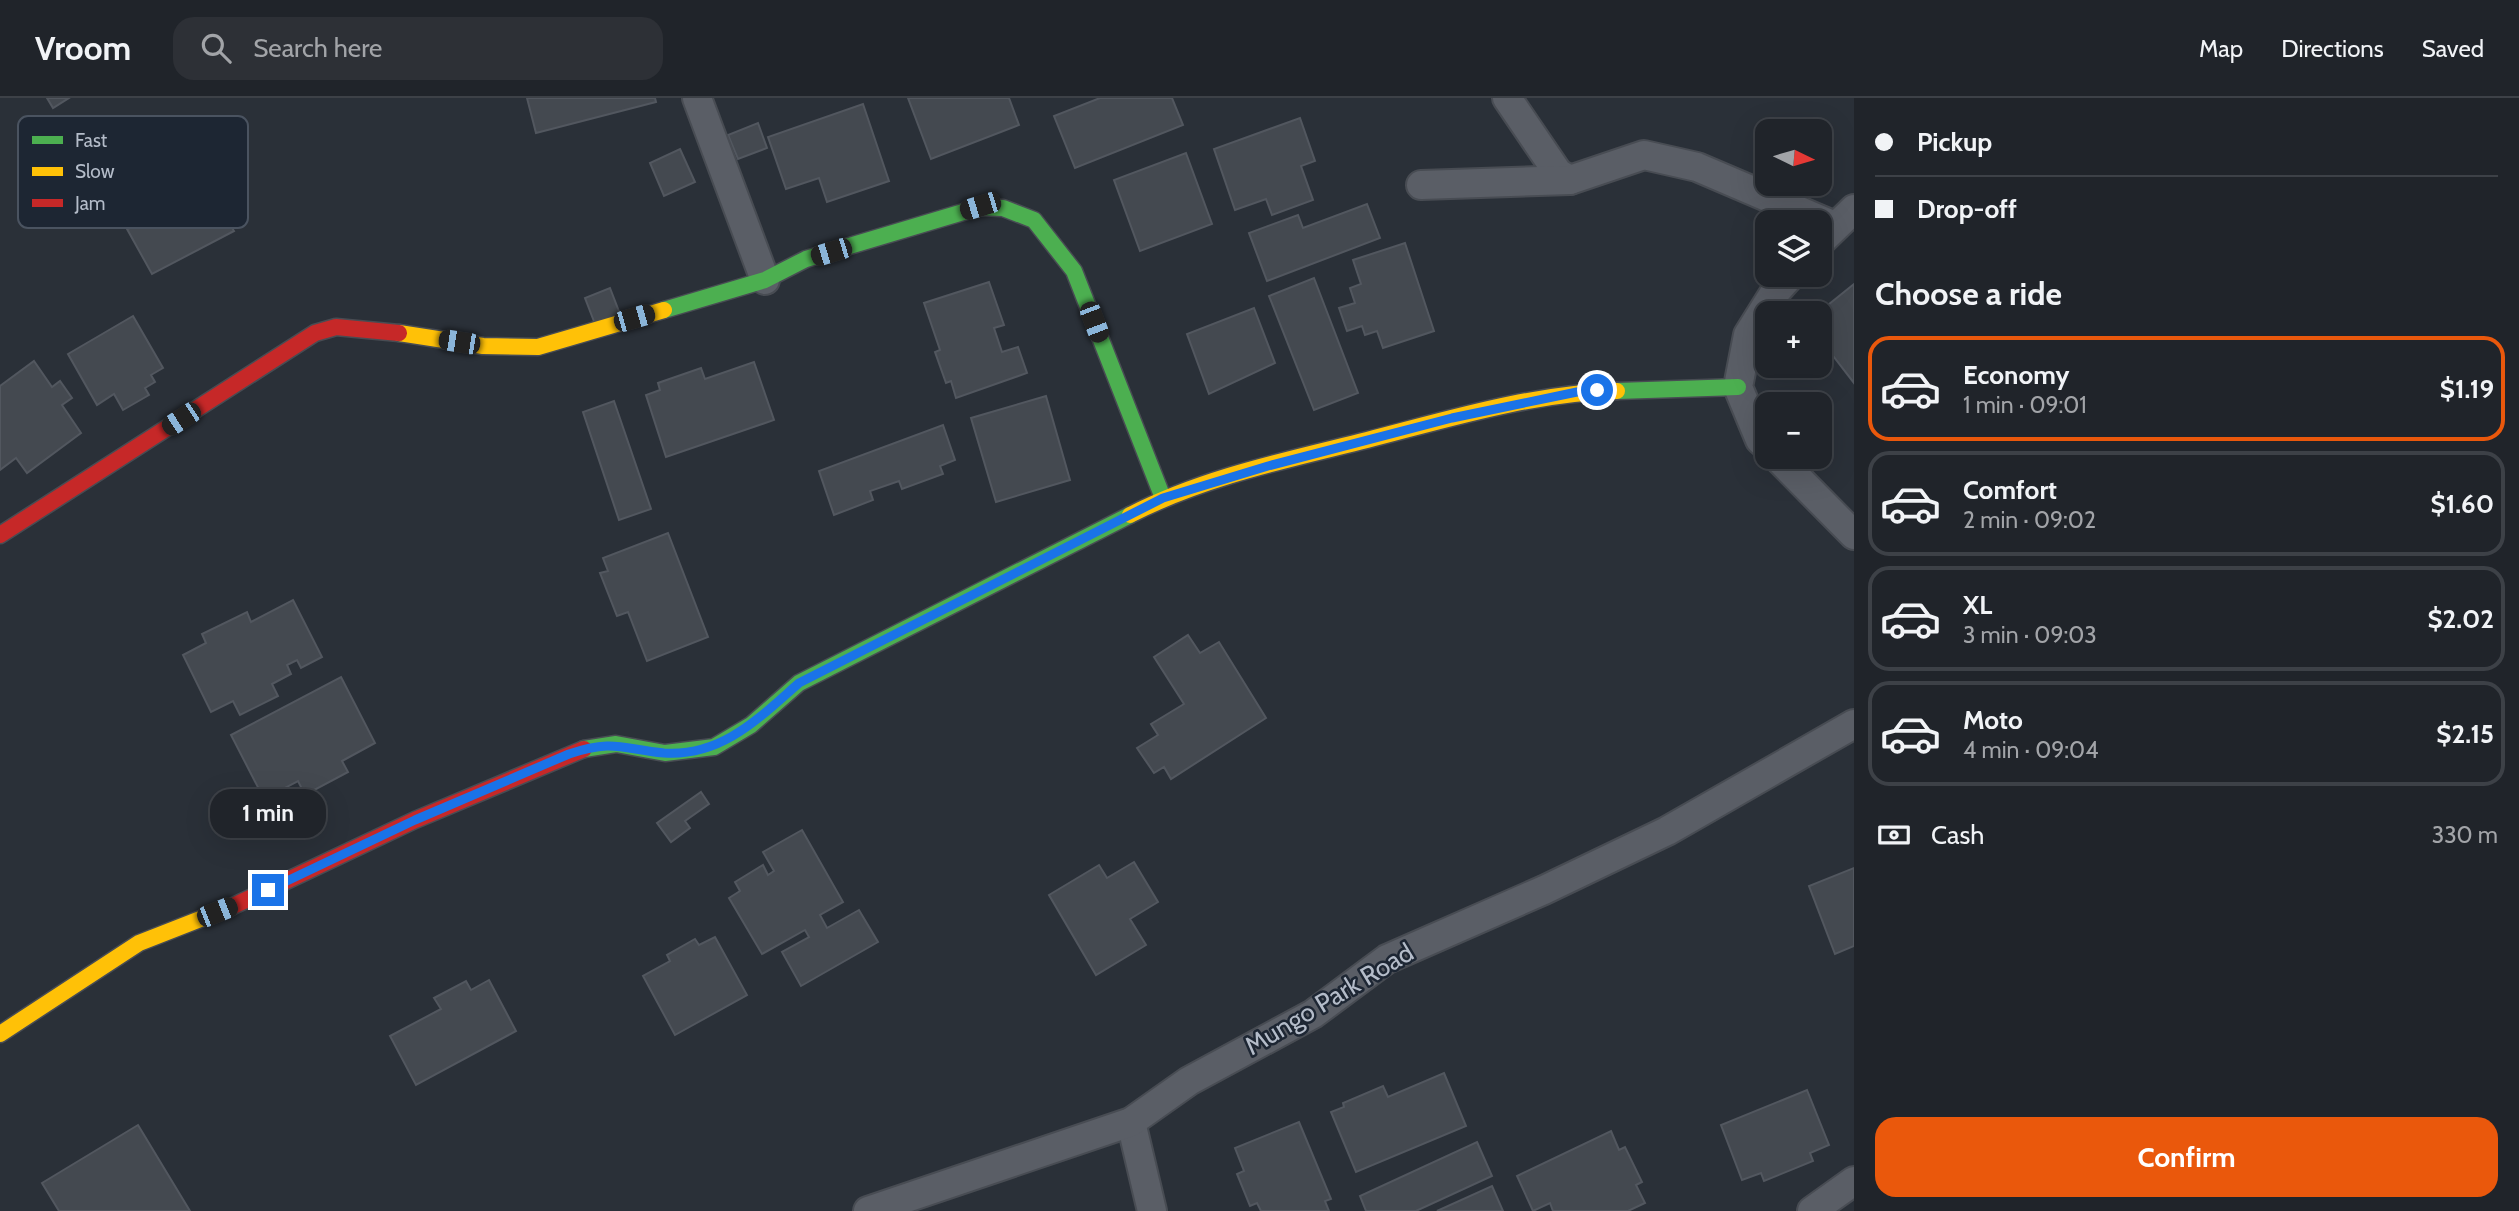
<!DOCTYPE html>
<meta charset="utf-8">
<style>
body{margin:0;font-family:Cabin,sans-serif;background:#2d3036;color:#f1f3f6;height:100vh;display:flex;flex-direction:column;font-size:26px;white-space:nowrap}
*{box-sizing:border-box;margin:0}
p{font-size:23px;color:#a2a4a8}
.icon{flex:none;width:38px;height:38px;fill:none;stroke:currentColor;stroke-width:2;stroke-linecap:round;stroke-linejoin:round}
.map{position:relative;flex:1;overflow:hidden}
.side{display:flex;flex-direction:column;background:#20242a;width:665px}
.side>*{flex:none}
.hud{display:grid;align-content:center;height:154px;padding:0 21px;background:#20242a}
.needle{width:46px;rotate:95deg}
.buttons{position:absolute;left:1755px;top:21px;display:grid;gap:14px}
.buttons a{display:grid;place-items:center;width:77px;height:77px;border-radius:14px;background:#20242a;box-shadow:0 7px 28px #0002,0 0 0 2px #3d4147;font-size:35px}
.end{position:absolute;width:32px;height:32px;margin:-16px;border:9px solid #1a73e8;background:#fff;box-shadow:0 0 0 4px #fff}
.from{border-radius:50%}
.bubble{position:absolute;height:49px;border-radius:21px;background:#20242a;box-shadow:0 7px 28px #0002,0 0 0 2px #3d4147;font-size:23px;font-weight:700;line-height:49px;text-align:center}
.car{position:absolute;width:21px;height:42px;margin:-21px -10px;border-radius:9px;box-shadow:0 0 5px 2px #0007;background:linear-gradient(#222 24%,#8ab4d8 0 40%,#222 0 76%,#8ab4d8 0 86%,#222 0)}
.hud b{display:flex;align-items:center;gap:24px;height:66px;font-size:26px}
.hud b+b{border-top:2px solid #3d4147}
.hud i{width:18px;height:18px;background:#f1f3f6}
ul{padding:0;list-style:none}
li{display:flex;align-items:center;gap:21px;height:105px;margin:0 14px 10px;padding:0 7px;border:4px solid #3d4147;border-radius:21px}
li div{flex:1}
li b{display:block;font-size:26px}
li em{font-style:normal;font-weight:700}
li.active{border-color:#ea580c}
li>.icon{width:63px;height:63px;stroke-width:1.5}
h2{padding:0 21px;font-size:32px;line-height:84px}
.pay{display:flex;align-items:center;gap:18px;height:77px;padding:0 21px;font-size:26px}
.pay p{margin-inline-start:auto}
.primary-button{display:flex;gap:14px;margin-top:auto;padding:14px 21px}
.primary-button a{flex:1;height:80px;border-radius:21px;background:#ea580c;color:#fff;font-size:28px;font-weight:700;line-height:80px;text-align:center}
header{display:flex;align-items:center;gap:42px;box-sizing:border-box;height:98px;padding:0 35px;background:#20242a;border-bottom:2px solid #3d4147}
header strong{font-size:33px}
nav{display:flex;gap:38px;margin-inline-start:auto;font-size:24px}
.search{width:490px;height:63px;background:#2d3036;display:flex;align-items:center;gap:18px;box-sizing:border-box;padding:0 24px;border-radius:21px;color:#a2a4a8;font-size:26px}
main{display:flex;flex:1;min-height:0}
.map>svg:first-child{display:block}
.building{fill:#444950;stroke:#52575f;stroke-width:2}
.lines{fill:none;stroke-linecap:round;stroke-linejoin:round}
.street-casing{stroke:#484c53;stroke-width:32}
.fast-casing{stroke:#484c53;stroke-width:19}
.slow-casing{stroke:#484c53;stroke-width:19}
.jam-casing{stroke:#484c53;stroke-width:19}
.street{stroke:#5a5e66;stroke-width:28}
.fast{stroke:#4caf50;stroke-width:16}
.slow{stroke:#ffc107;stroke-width:16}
.jam{stroke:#c62828;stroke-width:16}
.route{stroke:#1a73e8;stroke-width:9}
.labels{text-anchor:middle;stroke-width:5;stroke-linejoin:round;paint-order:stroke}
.street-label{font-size:26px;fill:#b4bcc9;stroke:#1d2633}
.key{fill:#1d2633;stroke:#4a5360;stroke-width:2}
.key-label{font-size:19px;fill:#b4bcc9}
</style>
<header>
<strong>Vroom</strong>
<div class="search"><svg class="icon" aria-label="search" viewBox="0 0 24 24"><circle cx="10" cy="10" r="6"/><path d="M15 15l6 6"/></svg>Search here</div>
<nav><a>Map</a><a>Directions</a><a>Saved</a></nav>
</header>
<main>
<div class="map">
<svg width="1854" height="1113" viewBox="0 0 1854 1113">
<rect width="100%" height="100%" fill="#2a3038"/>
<!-- building -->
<g class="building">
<path d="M 47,0 L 69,0 L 53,10 Z"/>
<path d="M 527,0 L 655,0 L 656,4 L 536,35 Z"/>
<path d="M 908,0 L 1009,0 L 1019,27 L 931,61 Z"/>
<path d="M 1100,0 L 1172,0 L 1183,27 L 1075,70 L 1054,18 Z"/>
<path d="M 863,6 L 889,83 L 827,104 L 819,80 L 786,91 L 768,39 Z"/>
<path d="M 1300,20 L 1315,63 L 1301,68 L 1313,102 L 1272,117 L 1266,101 L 1235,112 L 1214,51 Z"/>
<path d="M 758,25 L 767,50 L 738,61 L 728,37 Z"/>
<path d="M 680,51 L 695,84 L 664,98 L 650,65 Z"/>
<path d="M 1186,55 L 1212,126 L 1140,153 L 1114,82 Z"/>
<path d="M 194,67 L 234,133 L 152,176 L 127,131 L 136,128 L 122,106 Z"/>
<path d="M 1367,106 L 1380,140 L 1267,183 L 1249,135 L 1298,117 L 1303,130 Z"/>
<path d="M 1405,145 L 1434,233 L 1383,250 L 1377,233 L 1365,237 L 1362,228 L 1347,233 L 1339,210 L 1355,205 L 1350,190 L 1361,186 L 1353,162 Z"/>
<path d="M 1314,180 L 1358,295 L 1314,312 L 1269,198 Z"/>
<path d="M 989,184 L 1004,227 L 994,230 L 1002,254 L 1018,249 L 1027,275 L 956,300 L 951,283 L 946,285 L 935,254 L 940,252 L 924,205 Z"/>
<path d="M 1854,186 L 1854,285 L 1820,241 L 1818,215 Z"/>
<path d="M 610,190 L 620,216 L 595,226 L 585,200 Z"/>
<path d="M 1254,210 L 1275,265 L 1209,296 L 1187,236 Z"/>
<path d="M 133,218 L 163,270 L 151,277 L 155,284 L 145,290 L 149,297 L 123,312 L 114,296 L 97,307 L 68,256 Z"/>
<path d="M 34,263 L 52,289 L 60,283 L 72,300 L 62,307 L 81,335 L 27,375 L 16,360 L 0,372 L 0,288 Z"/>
<path d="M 754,264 L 774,322 L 666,359 L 646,297 L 660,292 L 658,285 L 701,270 L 705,281 Z"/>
<path d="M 1046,298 L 1070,382 L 996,404 L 971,320 Z"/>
<path d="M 614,303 L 651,411 L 619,422 L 583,314 Z"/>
<path d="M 943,327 L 955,362 L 940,368 L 943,376 L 902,391 L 899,383 L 870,393 L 873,402 L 834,417 L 819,373 Z"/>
<path d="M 668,435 L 708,539 L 647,563 L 628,514 L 617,518 L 600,475 L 608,473 L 603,460 Z"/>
<path d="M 293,502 L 322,559 L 301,570 L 297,562 L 287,567 L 291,576 L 272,586 L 278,598 L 240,617 L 233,603 L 211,614 L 183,557 L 206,545 L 202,536 L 247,514 L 251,524 Z"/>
<path d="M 1188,537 L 1200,555 L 1219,544 L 1266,620 L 1171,681 L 1164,669 L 1154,675 L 1137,650 L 1158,637 L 1151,626 L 1184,606 L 1154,559 Z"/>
<path d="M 341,579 L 375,645 L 342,663 L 348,674 L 305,697 L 298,683 L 264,701 L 231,637 Z"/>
<path d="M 701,694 L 709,706 L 685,723 L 690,730 L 671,744 L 657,725 Z"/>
<path d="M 802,732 L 843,804 L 820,817 L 827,830 L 859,812 L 878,844 L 801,888 L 782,854 L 809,839 L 805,832 L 762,856 L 729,800 L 740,793 L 735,784 L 763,767 L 768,777 L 774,773 L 763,754 Z"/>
<path d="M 1134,764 L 1158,804 L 1130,821 L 1146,847 L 1096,877 L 1049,797 L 1099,767 L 1107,780 Z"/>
<path d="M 1854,770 L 1854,848 L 1835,856 L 1809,788 Z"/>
<path d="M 715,839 L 747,897 L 675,937 L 643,878 L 670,863 L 667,857 L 695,841 L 699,847 Z"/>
<path d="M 489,882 L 516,933 L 416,987 L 390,938 L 441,911 L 434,900 L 466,883 L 471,892 Z"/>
<path d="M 1444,975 L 1466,1028 L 1356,1074 L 1331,1014 L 1344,1009 L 1343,1005 L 1383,988 L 1388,999 Z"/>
<path d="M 1807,992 L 1829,1047 L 1810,1055 L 1813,1063 L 1764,1083 L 1761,1075 L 1742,1082 L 1721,1027 Z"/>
<path d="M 1299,1024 L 1331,1101 L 1325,1103 L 1329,1113 L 1261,1113 L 1257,1105 L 1250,1108 L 1237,1076 L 1244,1073 L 1235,1050 Z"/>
<path d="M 138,1027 L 190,1113 L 59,1113 L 42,1085 Z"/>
<path d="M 1611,1033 L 1619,1052 L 1625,1049 L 1642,1084 L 1636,1087 L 1645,1105 L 1628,1113 L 1553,1113 L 1550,1105 L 1533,1113 L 1517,1078 Z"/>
<path d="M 1477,1044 L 1492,1078 L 1416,1113 L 1366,1113 L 1360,1098 Z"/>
<path d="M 1492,1088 L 1503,1113 L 1437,1113 Z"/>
</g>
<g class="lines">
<!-- street casing -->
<g class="street-casing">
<g id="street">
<path d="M 697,0 L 765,182"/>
<path d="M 1507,0 L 1558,75 L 1570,82"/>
<path d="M 1421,87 L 1570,82 L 1644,57 L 1697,69 L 1835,128"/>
<path d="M 1820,144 L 1854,111"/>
<path d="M 1768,349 L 1760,342 L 1738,289 L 1748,237 L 1773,197 L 1791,177"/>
<path d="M 1777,359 L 1854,437"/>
<path d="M 1131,1024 L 1152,1113"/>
<path d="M 868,1113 L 1131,1024 L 1189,983 L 1313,916 L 1387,861 L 1544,792 L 1667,733 L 1854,626"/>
<path d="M 1812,1113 L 1854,1083"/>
</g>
</g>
<!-- fast casing -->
<g class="fast-casing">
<g id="fast">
<path d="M 664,212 L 765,182 L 806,161 L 980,109 L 1003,110 L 1034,122 L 1074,173 L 1163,400"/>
<path d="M 1617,293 L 1738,289"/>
<path d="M 584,651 L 616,646 L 665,655 L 714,649 L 751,627 L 799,585 L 1130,417"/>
</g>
</g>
<!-- slow casing -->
<g class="slow-casing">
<g id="slow">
<path d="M 399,235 L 483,248 L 538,249 L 664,212"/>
<path d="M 1130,417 C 1204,379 1287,362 1367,342 C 1449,321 1533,295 1617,293"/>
<path d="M 0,936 L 139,845 L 231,809"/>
</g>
</g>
<!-- jam casing -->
<g class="jam-casing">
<g id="jam">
<path d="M 0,437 L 315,235 L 336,229 L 399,235"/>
<path d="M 231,809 L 415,722 L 584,651"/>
</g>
</g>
<!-- street -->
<use href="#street" class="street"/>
<!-- fast -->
<use href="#fast" class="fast"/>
<!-- slow -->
<use href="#slow" class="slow"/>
<!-- jam -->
<use href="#jam" class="jam"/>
</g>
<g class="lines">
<!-- route -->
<path class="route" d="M 268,792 L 415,722 L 569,656 C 614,641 622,651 664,655 C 722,659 759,620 799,585 L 1163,400 L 1268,368 L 1452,320 L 1577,294 L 1597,292"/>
</g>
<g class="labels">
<!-- street labels -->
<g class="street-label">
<text transform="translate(1329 901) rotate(-31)" y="9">Mungo Park Road</text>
</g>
</g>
<!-- legend -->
<rect x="18" y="18" width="230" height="112" rx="10" class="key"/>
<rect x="32" y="38" width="31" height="8" fill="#4caf50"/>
<rect x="32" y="69" width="31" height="9" fill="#ffc107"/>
<rect x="32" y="101" width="31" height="8" fill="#c62828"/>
<g class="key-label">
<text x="75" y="49">Fast</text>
<text x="75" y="80">Slow</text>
<text x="75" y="112">Jam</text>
</g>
</svg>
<div class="buttons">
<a><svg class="needle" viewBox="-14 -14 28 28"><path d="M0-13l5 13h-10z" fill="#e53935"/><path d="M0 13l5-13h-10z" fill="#a2a4a8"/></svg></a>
<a><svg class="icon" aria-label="layers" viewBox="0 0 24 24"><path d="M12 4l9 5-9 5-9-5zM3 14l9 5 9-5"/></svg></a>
<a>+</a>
<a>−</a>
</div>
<i class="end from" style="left:1597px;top:292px"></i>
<i class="end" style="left:268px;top:792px"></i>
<div class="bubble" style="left:210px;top:691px;width:116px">1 min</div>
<i class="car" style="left:980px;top:108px;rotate:253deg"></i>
<i class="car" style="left:831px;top:154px;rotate:253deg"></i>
<i class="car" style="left:634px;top:220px;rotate:74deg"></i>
<i class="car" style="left:1094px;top:224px;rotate:159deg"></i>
<i class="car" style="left:459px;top:244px;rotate:279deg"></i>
<i class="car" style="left:181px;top:321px;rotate:237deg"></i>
<i class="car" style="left:217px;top:814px;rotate:68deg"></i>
</div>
<section class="side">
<div class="hud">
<b><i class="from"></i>Pickup</b>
<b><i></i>Drop-off</b>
</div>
<h2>Choose a ride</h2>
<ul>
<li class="active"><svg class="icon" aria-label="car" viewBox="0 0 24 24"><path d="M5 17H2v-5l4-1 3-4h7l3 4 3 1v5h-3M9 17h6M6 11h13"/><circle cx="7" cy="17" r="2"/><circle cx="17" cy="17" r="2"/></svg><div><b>Economy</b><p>1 min · 09:01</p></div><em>$1.19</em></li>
<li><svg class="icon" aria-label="car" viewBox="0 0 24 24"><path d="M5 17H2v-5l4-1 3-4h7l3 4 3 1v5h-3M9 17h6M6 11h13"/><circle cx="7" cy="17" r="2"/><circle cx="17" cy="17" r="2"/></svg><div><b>Comfort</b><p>2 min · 09:02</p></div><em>$1.60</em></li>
<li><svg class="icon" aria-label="car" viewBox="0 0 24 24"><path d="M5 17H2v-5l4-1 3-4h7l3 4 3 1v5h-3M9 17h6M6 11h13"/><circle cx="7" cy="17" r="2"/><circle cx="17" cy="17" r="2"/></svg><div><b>XL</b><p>3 min · 09:03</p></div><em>$2.02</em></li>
<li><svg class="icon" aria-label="car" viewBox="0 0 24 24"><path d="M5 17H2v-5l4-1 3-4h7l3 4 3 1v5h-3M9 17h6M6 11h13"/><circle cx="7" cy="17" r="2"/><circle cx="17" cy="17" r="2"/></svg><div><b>Moto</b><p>4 min · 09:04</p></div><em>$2.15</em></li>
</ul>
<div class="pay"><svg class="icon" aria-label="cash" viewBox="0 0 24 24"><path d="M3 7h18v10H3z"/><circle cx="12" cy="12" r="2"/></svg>Cash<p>330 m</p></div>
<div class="primary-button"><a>Confirm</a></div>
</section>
</main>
